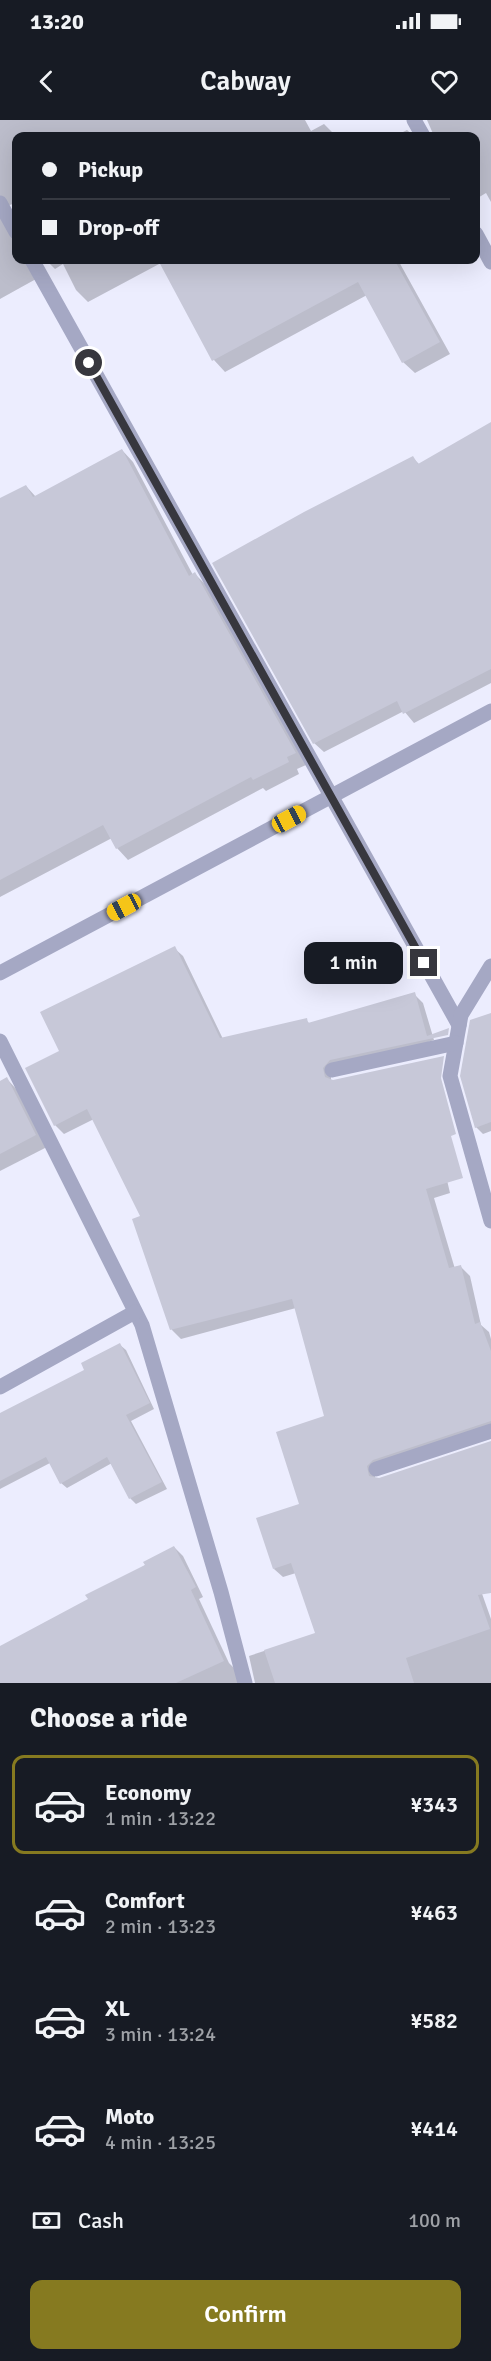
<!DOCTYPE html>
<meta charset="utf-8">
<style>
body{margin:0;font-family:Signika,sans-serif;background:#242831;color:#f1f3f6;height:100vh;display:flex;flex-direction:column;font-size:22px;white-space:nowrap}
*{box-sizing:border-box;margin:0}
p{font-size:20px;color:#9ea1a6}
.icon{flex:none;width:33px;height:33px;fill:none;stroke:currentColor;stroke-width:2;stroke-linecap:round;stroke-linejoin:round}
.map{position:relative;height:1563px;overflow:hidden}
.side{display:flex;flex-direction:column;background:#171b24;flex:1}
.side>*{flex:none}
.hud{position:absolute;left:12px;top:12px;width:468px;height:132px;border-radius:12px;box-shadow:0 6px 24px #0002;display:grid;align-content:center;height:132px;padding:0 30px;background:#171b24}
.end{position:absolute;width:27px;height:27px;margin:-14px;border:8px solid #37373e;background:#fff;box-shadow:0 0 0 3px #fff}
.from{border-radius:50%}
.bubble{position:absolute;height:42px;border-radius:12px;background:#171b24;box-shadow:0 6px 24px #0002;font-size:20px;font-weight:600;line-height:42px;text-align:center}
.car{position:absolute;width:18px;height:36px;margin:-18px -9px;border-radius:8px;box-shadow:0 0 4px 2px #0007;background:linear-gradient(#f5c518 24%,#345 0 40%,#f5c518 0 76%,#345 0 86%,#f5c518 0)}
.hud b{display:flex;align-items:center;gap:21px;height:57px;font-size:22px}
.hud b+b{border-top:2px solid #363941}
.hud i{width:15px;height:15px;background:#f1f3f6}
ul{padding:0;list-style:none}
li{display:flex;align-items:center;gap:18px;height:99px;margin:0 12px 9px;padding:0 18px;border:3px solid transparent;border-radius:12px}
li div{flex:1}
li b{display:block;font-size:22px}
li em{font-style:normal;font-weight:600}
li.current{border-color:#867a20}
li>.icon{width:54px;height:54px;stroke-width:1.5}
h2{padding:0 30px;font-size:27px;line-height:72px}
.pay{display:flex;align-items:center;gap:15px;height:66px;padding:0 30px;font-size:22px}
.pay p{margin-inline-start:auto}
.action{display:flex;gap:12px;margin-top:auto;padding:12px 30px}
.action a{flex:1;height:69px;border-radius:12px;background:#867a20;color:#fff;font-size:24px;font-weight:600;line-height:69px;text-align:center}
.status{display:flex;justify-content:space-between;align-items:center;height:42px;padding:0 30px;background:#171b24;direction:ltr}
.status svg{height:16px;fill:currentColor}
header{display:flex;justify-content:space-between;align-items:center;height:78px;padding:0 30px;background:#171b24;font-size:27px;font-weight:600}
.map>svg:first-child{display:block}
.shadow{fill:#0003}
.building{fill:#c7c8d8}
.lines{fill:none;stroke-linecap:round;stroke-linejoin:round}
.minor{stroke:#a5a8c4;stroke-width:15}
.route{stroke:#37373e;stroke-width:8}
</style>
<div class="status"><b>13:20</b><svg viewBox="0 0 49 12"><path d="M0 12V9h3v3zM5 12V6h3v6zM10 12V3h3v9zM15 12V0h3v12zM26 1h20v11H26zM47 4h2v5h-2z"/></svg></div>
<header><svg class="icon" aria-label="back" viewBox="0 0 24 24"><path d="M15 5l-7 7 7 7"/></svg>Cabway<svg class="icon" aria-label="heart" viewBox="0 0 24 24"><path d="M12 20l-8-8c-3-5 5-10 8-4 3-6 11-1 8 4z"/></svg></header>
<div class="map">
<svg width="491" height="1563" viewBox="0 0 491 1563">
<rect width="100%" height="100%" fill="#ecedfe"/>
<!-- shadow -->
<g class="shadow">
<path d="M 0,0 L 305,0 L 311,11 L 324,4 L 336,16 L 16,16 L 16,91 L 13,84 L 6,86 L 2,100 L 16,123 L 16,140 L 398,140 L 450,234 L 415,253 L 403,242 L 367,175 L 225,252 L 214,240 L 161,143 L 88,182 L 76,170 L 63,144 L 55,149 L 49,143 L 40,142 L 36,159 L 0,179 Z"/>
<path d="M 427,0 L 491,0 L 491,82 L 486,73 L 476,79 L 476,16 L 434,16 Z"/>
<path d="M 407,10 L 414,16 L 395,16 Z"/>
<path d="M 491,304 L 491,563 L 414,603 L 404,591 L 324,632 L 314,623 L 413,338 L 420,345 Z"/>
<path d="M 122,330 L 133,342 L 193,455 L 195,454 L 207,466 L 306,645 L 297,649 L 299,654 L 266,671 L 263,668 L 128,740 L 117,728 L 112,718 L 0,777 L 0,380 L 26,366 L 36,377 Z"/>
<path d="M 174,828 L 183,836 L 223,919 L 306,900 L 310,904 L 414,874 L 423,883 L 434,920 L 331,956 L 331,961 L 422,953 L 450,1073 L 434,1078 L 455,1149 L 461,1147 L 470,1156 L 481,1205 L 489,1212 L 491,1219 L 491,1312 L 375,1356 L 375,1360 L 491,1323 L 491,1390 L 457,1403 L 491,1499 L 491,1563 L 255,1563 L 249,1536 L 316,1514 L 296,1453 L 283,1457 L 274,1449 L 301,1385 L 326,1297 L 296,1188 L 181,1219 L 172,1210 L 134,1100 L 142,1097 L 94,999 L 64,1014 L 55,1005 L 61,931 Z"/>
<path d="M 491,895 L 491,1011 L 483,1014 L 476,1007 Z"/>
<path d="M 7,959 L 18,971 L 47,1027 L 0,1051 L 0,963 Z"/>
<path d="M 120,1225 L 126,1230 L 154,1289 L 131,1301 L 167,1369 L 136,1384 L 130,1378 L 112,1343 L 67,1368 L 61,1363 L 50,1343 L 0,1369 L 0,1295 L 86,1250 Z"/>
<path d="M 174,1427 L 183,1436 L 203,1477 L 199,1479 L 229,1543 L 238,1552 L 241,1563 L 0,1563 L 0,1528 L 90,1480 Z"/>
</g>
<!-- building -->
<g class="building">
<path d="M 158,140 L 399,140 L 395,141 L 440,222 L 402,243 L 358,162 L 212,241 Z"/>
<path d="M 491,302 L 491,549 L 403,594 L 397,581 L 313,624 L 212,443 L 304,392 L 413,336 L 418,344 Z"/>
<path d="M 122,329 L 189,456 L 195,452 L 296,633 L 287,637 L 289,642 L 253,660 L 251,657 L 116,729 L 103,705 L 0,760 L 0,378 L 26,365 L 33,377 Z"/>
<path d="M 175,826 L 220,918 L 307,898 L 308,903 L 415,872 L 427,916 L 449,908 L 448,915 L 330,940 L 323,948 L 325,957 L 333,960 L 444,936 L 441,958 L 456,1014 L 451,1016 L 463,1058 L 426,1069 L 449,1148 L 461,1145 L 475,1204 L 480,1202 L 491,1231 L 491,1301 L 373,1340 L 367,1346 L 369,1356 L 379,1358 L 491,1321 L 491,1473 L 478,1475 L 490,1509 L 406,1538 L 414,1563 L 275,1563 L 264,1530 L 315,1513 L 291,1443 L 273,1449 L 256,1398 L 299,1384 L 276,1312 L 324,1296 L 292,1179 L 170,1210 L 132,1099 L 140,1096 L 87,989 L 54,1006 L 25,948 L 59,931 L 40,892 Z"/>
<path d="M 491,893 L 491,1002 L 475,1008 L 460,956 L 470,900 Z"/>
<path d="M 7,957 L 36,1015 L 0,1034 L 0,961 Z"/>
<path d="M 120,1223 L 150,1283 L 126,1295 L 162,1362 L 129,1379 L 107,1337 L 60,1364 L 46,1337 L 0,1361 L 0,1293 L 84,1250 L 81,1243 Z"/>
<path d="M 174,1426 L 196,1467 L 191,1470 L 224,1541 L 176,1563 L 0,1563 L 0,1526 L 88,1479 L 85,1475 L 145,1445 L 143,1442 Z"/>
</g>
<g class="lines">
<!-- minor -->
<g class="minor">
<path d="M 414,0 L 423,16"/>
<path d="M 0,83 L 16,112"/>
<path d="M 476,114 L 491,142"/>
<path d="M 32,140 L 459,905"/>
<path d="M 491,846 L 461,895 L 450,956 L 491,1101"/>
<path d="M 0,853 L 491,591"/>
<path d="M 0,921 L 142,1205 L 221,1472 L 245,1563"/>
<path d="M 332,950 L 456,923"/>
<path d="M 0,1267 L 135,1192"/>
<path d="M 376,1349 L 491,1311"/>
</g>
</g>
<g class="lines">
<!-- route -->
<path class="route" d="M 89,243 L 424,843"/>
</g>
</svg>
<i class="end from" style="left:89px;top:243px"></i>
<i class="end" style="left:424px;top:843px"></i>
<div class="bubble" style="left:304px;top:822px;width:99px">1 min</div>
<i class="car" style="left:289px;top:699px;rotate:62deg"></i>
<i class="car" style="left:124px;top:787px;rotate:242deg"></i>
<div class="hud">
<b><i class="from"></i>Pickup</b>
<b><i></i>Drop-off</b>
</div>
</div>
<section class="side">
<h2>Choose a ride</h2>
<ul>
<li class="current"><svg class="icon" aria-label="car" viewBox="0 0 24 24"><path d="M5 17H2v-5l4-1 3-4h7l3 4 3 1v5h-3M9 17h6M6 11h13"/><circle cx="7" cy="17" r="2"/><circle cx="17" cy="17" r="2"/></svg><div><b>Economy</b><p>1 min · 13:22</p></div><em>¥343</em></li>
<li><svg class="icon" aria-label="car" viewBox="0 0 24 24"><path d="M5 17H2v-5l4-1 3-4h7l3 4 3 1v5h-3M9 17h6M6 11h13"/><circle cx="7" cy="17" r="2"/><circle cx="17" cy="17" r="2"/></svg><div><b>Comfort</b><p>2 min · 13:23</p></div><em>¥463</em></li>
<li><svg class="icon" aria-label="car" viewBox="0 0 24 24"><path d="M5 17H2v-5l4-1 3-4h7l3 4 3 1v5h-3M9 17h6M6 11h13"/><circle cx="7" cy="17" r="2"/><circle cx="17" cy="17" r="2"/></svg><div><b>XL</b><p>3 min · 13:24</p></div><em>¥582</em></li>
<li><svg class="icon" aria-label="car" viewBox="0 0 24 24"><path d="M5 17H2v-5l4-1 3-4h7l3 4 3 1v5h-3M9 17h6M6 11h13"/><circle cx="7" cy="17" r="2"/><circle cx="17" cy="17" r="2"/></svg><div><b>Moto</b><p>4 min · 13:25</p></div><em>¥414</em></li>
</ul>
<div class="pay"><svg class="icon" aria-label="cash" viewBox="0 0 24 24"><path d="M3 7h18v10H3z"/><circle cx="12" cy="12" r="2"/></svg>Cash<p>100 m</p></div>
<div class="action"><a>Confirm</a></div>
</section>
